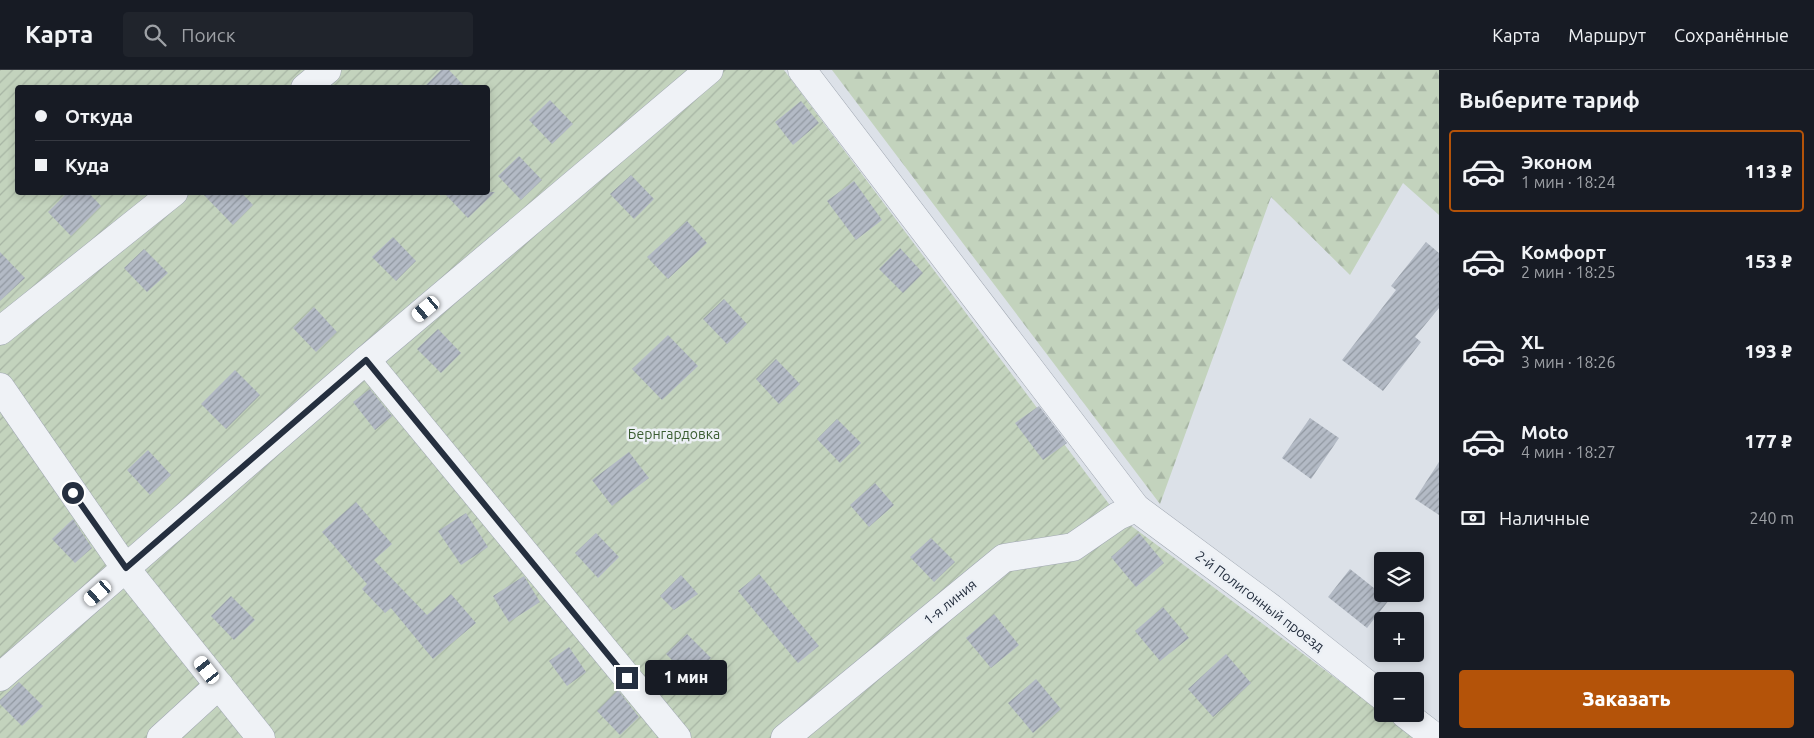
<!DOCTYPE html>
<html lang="ru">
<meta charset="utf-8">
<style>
body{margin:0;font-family:Ubuntu,sans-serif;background:#20242c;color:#f1f3f6;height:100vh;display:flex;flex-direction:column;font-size:19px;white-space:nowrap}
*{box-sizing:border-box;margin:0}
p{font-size:16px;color:#9ea1a6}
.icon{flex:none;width:28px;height:28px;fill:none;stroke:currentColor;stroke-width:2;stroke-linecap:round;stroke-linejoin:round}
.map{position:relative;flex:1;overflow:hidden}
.drawer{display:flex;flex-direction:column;background:#171b24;width:375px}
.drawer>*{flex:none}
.banner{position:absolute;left:15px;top:15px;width:475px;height:110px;border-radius:5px;box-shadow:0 2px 8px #0003;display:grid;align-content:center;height:110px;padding:0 20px;background:#171b24}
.tools{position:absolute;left:1374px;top:482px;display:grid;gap:10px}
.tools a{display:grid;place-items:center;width:50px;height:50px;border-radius:5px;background:#171b24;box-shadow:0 2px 8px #0003;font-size:25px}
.end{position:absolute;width:22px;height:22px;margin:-11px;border:6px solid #252f3f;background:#fff;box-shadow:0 0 0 2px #fff}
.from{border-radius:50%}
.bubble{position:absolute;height:35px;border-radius:5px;background:#171b24;box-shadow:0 2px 8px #0003;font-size:16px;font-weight:800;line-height:35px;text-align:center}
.car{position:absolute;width:15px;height:30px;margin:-15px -8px;border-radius:6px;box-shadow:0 0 4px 1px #0007;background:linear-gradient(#fff 24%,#345 0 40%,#fff 0 76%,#345 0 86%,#fff 0)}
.banner b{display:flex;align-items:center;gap:18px;height:48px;font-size:19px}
.banner b+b{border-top:1px solid #363941}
.banner i{width:12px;height:12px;background:#f1f3f6}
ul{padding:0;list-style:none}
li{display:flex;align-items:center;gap:15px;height:82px;margin:0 10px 8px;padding:0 10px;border:2px solid transparent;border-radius:5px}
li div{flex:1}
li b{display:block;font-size:19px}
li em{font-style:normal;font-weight:800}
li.selected{border-color:#b45309}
li>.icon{width:45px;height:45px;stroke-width:1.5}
h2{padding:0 20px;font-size:22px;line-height:60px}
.pay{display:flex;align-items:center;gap:12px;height:55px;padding:0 20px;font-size:19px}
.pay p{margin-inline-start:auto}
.action{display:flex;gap:10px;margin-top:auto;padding:10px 20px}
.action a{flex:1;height:58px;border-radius:5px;background:#b45309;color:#fff;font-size:20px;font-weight:800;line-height:58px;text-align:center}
header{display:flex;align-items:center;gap:30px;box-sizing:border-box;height:70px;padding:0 25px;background:#171b24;border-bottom:1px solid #363941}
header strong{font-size:24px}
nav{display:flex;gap:28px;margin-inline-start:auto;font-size:18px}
.search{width:350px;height:45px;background:#20242c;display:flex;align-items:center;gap:12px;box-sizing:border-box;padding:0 18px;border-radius:5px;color:#9ea1a6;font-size:19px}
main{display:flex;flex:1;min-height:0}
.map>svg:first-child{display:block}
.forest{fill:url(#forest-firs)}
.garden{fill:url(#garden-furrows);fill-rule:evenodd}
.building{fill:url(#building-hatch)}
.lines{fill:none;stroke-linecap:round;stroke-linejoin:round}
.minor-casing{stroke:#a1a8b2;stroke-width:29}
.minor{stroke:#eff2f6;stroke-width:28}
.route{stroke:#252f3f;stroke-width:6}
.labels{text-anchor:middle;stroke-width:5;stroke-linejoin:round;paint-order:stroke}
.park-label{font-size:14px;fill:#3a5c31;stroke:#ecf0f5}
.street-label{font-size:14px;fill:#252f3f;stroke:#ecf0f5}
</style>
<header>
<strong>Карта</strong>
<div class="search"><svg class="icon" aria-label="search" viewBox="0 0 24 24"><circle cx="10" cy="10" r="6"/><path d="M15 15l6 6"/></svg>Поиск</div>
<nav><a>Карта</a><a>Маршрут</a><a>Сохранённые</a></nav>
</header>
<main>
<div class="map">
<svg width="1439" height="668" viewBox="0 0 1439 668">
<defs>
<pattern id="forest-firs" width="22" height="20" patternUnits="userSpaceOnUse" patternTransform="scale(1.25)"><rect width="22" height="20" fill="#c3d3bd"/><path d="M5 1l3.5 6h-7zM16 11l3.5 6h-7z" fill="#a7b5a4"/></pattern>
<pattern id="garden-furrows" width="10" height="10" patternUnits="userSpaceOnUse" patternTransform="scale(1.25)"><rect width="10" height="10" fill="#c3d3bd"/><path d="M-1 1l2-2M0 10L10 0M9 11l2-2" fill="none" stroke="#a7b5a4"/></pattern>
<pattern id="building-hatch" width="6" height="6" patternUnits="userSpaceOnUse" patternTransform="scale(1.25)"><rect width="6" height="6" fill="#b3bac5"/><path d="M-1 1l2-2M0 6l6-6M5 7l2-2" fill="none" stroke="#9198a1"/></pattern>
</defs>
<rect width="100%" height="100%" fill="#dce1e8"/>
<!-- forest -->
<path class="forest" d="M 832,0 L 1439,0 L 1439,145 L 1403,113 L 1350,205 L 1271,127 L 1160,434 Z"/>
<!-- garden -->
<path class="garden" d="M 0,0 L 784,0 L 1118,446 L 1416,668 L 0,668 ZM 18,18 L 488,18 L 488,122 L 18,122 Z"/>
<!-- building -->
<g class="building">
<path d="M 441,0 L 449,0 L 466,18 L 423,18 Z"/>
<path d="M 550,30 L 573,54 L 552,74 L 529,50 Z"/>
<path d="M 801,31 L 819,53 L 793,75 L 775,52 Z"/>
<path d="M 519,86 L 542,110 L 521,130 L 498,106 Z"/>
<path d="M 631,105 L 654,129 L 634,149 L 610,124 Z"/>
<path d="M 854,111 L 882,150 L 856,170 L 827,131 Z"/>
<path d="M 68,122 L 88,122 L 101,136 L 71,166 L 48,142 Z"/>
<path d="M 201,122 L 241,122 L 253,135 L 233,155 Z"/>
<path d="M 443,122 L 495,122 L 468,148 Z"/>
<path d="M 687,151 L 707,173 L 668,209 L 647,187 Z"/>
<path d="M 393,167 L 416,191 L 396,211 L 372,187 Z"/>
<path d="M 1426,172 L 1439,183 L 1439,238 L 1415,267 L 1421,272 L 1383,321 L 1342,290 L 1396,220 L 1391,216 Z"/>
<path d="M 900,178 L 923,203 L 903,223 L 879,199 Z"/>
<path d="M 144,179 L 168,203 L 147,222 L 124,198 Z"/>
<path d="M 0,182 L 25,208 L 0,231 Z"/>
<path d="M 724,229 L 747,254 L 727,274 L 703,249 Z"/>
<path d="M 314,237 L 337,262 L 316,282 L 293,258 Z"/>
<path d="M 438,259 L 461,283 L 441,303 L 417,279 Z"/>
<path d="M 668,265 L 698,296 L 662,330 L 632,299 Z"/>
<path d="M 776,289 L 800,314 L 779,334 L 756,309 Z"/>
<path d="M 235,300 L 260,325 L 226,359 L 201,334 Z"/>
<path d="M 370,319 L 392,346 L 375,360 L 353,332 Z"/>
<path d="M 1039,336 L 1067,373 L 1043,390 L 1015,353 Z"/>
<path d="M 1310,348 L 1339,368 L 1311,409 L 1282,388 Z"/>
<path d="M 837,349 L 861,373 L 840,393 L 817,369 Z"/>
<path d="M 148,380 L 171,405 L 150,425 L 127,400 Z"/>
<path d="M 629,382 L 649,408 L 612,436 L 592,410 Z"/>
<path d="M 1439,392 L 1439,445 L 1415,429 Z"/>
<path d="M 875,413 L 894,435 L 869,457 L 850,435 Z"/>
<path d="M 356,432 L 392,474 L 374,490 L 427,545 L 451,524 L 476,553 L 433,589 L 391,538 L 385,543 L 362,519 L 367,514 L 322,462 Z"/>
<path d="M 466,443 L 488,477 L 461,495 L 438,461 Z"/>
<path d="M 73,449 L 92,478 L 75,493 L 52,469 Z"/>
<path d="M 596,463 L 619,487 L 598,508 L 575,483 Z"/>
<path d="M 1139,463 L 1164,493 L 1136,517 L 1111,487 Z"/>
<path d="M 931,468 L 955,492 L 934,512 L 910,487 Z"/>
<path d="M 1350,499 L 1389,530 L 1367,558 L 1328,527 Z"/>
<path d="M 759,504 L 819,576 L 798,593 L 738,521 Z"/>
<path d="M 681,505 L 698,524 L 674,540 L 660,526 Z"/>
<path d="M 524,506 L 540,532 L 509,552 L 493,526 Z"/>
<path d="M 231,526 L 255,550 L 234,570 L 211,546 Z"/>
<path d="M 1163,537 L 1189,568 L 1160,591 L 1135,561 Z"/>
<path d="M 994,544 L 1019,575 L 991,598 L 966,568 Z"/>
<path d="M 687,564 L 711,588 L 690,608 L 666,584 Z"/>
<path d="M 569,577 L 586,602 L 567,616 L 549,591 Z"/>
<path d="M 1226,584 L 1251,613 L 1213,647 L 1188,619 Z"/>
<path d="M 1036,609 L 1061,639 L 1033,663 L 1008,633 Z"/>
<path d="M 19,612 L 43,636 L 22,656 L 0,634 L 0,630 Z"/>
<path d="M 618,620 L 639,647 L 620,665 L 597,641 Z"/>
</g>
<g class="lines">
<!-- minor casing -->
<g class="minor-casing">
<g id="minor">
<path d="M 802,0 L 1136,438 L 1271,538 L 1382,626"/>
<path d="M 305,18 L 327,0"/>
<path d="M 0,261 L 174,122"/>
<path d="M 366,290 L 677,668"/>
<path d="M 0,317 L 126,499 L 261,668"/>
<path d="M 0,607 L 366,290 L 709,0"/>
<path d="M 1405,644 L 1436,668"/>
<path d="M 161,668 L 219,615"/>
<path d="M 785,668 L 1004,488 L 1073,477 L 1118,446 L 1136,438"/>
</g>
</g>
<!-- minor -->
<use href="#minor" class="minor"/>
</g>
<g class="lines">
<!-- route -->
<path class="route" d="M 73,423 L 126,498 L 366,290 L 627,608"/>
</g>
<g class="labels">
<!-- park labels -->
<g class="park-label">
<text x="674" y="369">Бернгардовка</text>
</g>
<!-- street labels -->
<g class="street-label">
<text transform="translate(1260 531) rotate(37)" y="5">2-й Полигонный проезд</text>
<text transform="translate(950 532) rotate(-39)" y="5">1-я линия</text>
</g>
</g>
</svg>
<div class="tools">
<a><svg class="icon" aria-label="layers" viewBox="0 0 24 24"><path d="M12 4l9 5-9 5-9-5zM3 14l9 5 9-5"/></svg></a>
<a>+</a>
<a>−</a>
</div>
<i class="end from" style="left:73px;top:423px"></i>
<i class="end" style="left:627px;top:608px"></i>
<div class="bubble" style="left:645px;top:590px;width:82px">1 мин</div>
<i class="car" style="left:426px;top:239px;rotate:230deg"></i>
<i class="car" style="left:98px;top:523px;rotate:229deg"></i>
<i class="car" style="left:207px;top:600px;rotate:322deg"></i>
<div class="banner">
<b><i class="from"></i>Откуда</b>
<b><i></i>Куда</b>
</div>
</div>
<section class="drawer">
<h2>Выберите тариф</h2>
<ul>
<li class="selected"><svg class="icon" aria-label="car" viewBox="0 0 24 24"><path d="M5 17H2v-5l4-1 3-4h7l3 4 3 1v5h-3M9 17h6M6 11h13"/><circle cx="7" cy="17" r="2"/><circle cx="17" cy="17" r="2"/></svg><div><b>Эконом</b><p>1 мин · 18:24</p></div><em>113 ₽</em></li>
<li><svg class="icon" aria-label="car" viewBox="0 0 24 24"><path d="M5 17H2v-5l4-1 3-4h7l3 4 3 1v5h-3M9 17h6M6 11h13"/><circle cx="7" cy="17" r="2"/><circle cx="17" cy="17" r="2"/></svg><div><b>Комфорт</b><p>2 мин · 18:25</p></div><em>153 ₽</em></li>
<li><svg class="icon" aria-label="car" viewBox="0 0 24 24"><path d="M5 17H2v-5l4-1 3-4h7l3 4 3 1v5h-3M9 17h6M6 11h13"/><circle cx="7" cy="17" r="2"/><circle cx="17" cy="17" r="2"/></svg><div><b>XL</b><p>3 мин · 18:26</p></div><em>193 ₽</em></li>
<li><svg class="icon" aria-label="car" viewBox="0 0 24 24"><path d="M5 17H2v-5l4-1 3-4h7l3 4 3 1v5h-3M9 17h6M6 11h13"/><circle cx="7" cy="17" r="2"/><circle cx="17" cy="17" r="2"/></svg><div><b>Moto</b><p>4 мин · 18:27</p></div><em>177 ₽</em></li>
</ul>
<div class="pay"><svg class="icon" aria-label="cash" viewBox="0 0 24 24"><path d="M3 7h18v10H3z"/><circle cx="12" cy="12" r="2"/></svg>Наличные<p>240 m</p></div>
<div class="action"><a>Заказать</a></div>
</section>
</main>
